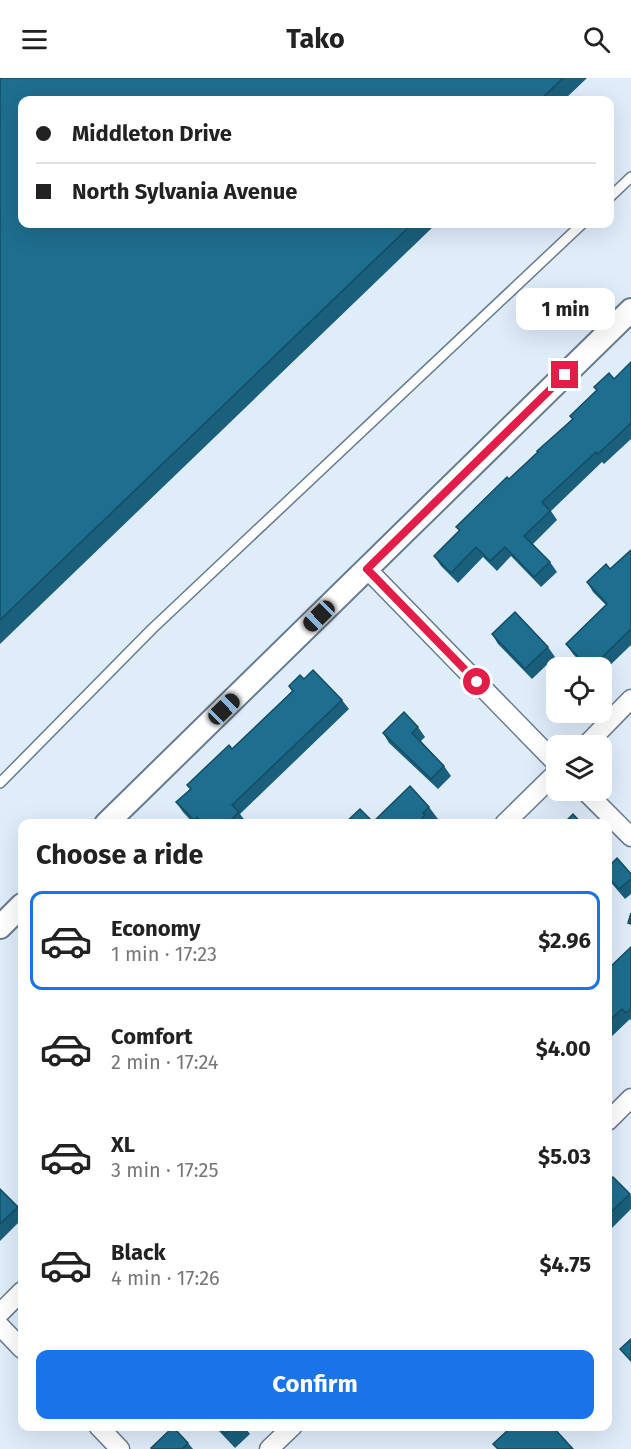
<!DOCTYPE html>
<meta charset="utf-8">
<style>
body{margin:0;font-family:"Fira Sans",sans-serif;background:#f2f2f2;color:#222;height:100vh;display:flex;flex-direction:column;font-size:22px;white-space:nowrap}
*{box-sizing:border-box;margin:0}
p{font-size:20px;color:#767676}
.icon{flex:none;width:33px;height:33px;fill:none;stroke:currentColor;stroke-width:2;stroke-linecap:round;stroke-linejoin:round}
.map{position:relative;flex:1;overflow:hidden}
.side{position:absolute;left:18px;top:741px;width:594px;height:612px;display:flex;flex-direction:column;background:#fff;border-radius:12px;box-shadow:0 6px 24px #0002}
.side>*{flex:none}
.top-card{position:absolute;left:18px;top:18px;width:596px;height:132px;border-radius:12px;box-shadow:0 6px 24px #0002;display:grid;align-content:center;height:132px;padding:0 18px;background:#fff}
.controls{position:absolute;left:546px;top:579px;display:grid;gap:12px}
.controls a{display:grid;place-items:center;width:66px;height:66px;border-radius:12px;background:#fff;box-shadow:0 6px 24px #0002;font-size:30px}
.end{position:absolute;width:27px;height:27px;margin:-14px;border:8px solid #e11d48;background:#fff;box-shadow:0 0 0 3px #fff}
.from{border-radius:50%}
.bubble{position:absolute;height:42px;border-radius:12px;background:#fff;box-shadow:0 6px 24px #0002;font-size:20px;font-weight:700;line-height:42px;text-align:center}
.car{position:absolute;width:18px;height:36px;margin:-18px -9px;border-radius:8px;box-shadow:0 0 4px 2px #0007;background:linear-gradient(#222 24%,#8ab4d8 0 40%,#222 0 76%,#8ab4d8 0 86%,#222 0)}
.top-card b{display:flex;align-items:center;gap:21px;height:57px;font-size:22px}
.top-card b+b{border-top:2px solid #e0e0e0}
.top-card i{width:15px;height:15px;background:#222}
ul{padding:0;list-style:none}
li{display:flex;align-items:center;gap:18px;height:99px;margin:0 12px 9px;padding:0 6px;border:3px solid transparent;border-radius:12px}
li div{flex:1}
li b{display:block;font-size:22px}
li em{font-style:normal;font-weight:700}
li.active{border-color:#1a73e8}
li>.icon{width:54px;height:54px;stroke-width:1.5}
h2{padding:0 18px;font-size:27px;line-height:72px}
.primary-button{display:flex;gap:12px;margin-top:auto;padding:12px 18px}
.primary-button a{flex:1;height:69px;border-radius:12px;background:#1a73e8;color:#fff;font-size:24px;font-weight:700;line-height:69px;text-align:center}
header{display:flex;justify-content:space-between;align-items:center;height:78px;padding:0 18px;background:#fff;font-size:27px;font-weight:700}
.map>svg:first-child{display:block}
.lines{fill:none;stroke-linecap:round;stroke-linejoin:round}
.service-casing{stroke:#677a8f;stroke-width:12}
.minor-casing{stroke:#677a8f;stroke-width:21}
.tertiary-casing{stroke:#677a8f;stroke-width:26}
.service{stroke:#fff;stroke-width:9}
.minor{stroke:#fff;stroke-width:18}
.tertiary{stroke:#fff;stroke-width:22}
.wall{fill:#1a5f7b}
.building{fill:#1e6e8f;stroke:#154d64;stroke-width:1.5}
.route{stroke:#e11d48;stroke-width:8}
</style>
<header><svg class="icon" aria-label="menu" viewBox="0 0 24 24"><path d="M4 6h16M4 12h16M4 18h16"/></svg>Tako<svg class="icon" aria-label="search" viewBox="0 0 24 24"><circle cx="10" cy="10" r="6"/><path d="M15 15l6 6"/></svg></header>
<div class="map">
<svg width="631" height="1371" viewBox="0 0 631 1371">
<rect width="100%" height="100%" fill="#dfecfa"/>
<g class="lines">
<!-- service casing -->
<g class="service-casing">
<g id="service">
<path d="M 609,120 L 631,99"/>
<path d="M 0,705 L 152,551 L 582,146"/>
</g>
</g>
<!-- minor casing -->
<g class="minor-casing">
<g id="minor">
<path d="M 367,491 L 556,685"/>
<path d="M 585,668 L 631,621"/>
<path d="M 584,712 L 631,759"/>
<path d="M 504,746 L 556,695"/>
<path d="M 608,1043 L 631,1020"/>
<path d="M 0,1235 L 22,1213"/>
<path d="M 0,1248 L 22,1271"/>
<path d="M 98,1348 L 120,1371"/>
<path d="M 269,1371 L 293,1348"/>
</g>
</g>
<!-- tertiary casing -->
<g class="tertiary-casing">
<g id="tertiary">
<path d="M 106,746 L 631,232"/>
<path d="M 0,849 L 22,827"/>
</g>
</g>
<!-- service -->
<use href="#service" class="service"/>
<!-- minor -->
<use href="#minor" class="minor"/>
<!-- tertiary -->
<use href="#tertiary" class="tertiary"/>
</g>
<!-- wall -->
<g class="wall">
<path d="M 0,0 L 587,0 L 564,22 L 22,22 L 22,146 L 436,146 L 0,566 Z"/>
<path d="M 631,284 L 631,361 L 604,386 L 602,384 L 551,433 L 557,442 L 533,466 L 550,484 L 557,494 L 541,509 L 511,478 L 497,493 L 483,479 L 458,505 L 441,488 L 434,478 L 459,453 L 456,449 L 509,401 L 572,341 L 597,313 L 594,309 L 614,301 Z"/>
<path d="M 631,472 L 631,567 L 602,595 L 602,590 L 586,590 L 573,576 L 566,566 L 606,527 L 593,514 L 587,504 L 610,491 Z"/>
<path d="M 492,556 L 548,569 L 555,579 L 532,601 L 498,566 Z"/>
<path d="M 304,601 L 342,622 L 349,631 L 240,736 L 246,744 L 244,746 L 194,746 L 183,734 L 176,724 L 190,711 L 187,707 L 232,671 L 292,613 L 289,608 Z"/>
<path d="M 418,649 L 425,659 L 421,663 L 444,688 L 451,698 L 438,711 L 389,665 L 383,655 Z"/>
<path d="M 429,729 L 438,741 L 433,746 L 344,746 L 373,744 Z"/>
<path d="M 608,789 L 631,796 L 631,816 L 625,821 L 608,801 Z"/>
<path d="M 631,869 L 631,943 L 630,941 L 608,962 L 608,891 Z"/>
<path d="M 608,1104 L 630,1116 L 631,1118 L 631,1131 L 608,1154 Z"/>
<path d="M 0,1111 L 18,1129 L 22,1135 L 22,1141 L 0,1163 Z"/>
<path d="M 216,1348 L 244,1348 L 250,1356 L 235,1370 L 219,1353 Z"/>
<path d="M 188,1365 L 193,1371 L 152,1371 Z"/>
</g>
<!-- building -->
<g class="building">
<path d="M 0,0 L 563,0 L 540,22 L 22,22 L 22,146 L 412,146 L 0,542 Z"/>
<path d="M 631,284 L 631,347 L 630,346 L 598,376 L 596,374 L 542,424 L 550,433 L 524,458 L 550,484 L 534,499 L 505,469 L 490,483 L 476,469 L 451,495 L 434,478 L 460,452 L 456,449 L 507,399 L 509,401 L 538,374 L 537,373 L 573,341 L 570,338 L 597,312 L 594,309 L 609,295 L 614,301 Z"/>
<path d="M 631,472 L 631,551 L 591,590 L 589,590 L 566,566 L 607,526 L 587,504 L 606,486 L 610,491 Z"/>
<path d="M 515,534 L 548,569 L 525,591 L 492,556 Z"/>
<path d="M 313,592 L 342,622 L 232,727 L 239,734 L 227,746 L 203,746 L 197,739 L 194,742 L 176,724 L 191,711 L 187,707 L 229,667 L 232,671 L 293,613 L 289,608 L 300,597 L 304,601 Z"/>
<path d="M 404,634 L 418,649 L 412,655 L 444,688 L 431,701 L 383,655 Z"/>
<path d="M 410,708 L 429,729 L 423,735 L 425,737 L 417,746 L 344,746 L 360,731 L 373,744 Z"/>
<path d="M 573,736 L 582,746 L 563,746 Z"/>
<path d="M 617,780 L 631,796 L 631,801 L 619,811 L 608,799 L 608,789 Z"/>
<path d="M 631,835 L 631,846 L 628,845 Z"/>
<path d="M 631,869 L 631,930 L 626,935 L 622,931 L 608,944 L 608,891 Z"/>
<path d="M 613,1099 L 630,1116 L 608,1137 L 608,1104 Z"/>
<path d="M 0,1111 L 18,1129 L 0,1146 Z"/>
<path d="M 631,1261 L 631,1283 L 620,1271 Z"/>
<path d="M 218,1348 L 233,1348 L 225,1356 Z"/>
<path d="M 504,1348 L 552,1348 L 573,1371 L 498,1371 L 493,1366 L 507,1353 Z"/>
<path d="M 173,1349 L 188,1365 L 182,1371 L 152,1371 L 151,1370 Z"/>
</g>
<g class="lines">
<!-- route -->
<path class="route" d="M 477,604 L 367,491 L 565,297"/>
</g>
</svg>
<div class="controls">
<a><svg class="icon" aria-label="locate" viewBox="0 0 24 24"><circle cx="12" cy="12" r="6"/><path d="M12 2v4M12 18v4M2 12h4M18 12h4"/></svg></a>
<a><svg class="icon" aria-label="layers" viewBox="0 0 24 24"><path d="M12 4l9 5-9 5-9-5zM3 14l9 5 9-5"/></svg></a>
</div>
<i class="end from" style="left:477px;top:604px"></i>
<i class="end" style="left:565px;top:297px"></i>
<div class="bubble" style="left:516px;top:210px;width:99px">1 min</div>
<i class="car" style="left:319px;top:538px;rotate:226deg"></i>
<i class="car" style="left:224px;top:631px;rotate:46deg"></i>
<div class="top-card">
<b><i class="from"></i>Middleton Drive</b>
<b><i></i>North Sylvania Avenue</b>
</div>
<section class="side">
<h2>Choose a ride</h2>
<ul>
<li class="active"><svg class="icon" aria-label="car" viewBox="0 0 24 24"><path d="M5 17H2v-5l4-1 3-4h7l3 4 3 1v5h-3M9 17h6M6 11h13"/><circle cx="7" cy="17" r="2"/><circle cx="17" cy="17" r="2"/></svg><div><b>Economy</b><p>1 min · 17:23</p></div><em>$2.96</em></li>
<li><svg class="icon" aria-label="car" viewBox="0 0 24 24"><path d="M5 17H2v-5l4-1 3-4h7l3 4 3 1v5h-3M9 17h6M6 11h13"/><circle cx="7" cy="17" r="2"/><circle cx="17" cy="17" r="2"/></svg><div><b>Comfort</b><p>2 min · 17:24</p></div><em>$4.00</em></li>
<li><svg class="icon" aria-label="car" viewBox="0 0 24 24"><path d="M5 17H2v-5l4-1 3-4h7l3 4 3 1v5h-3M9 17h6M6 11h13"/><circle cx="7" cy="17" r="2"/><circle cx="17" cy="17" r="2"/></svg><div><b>XL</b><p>3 min · 17:25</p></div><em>$5.03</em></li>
<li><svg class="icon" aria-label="car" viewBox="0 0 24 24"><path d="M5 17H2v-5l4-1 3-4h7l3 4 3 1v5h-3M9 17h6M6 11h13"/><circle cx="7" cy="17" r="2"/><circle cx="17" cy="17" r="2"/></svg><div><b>Black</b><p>4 min · 17:26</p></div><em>$4.75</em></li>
</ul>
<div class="primary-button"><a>Confirm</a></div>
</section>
</div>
